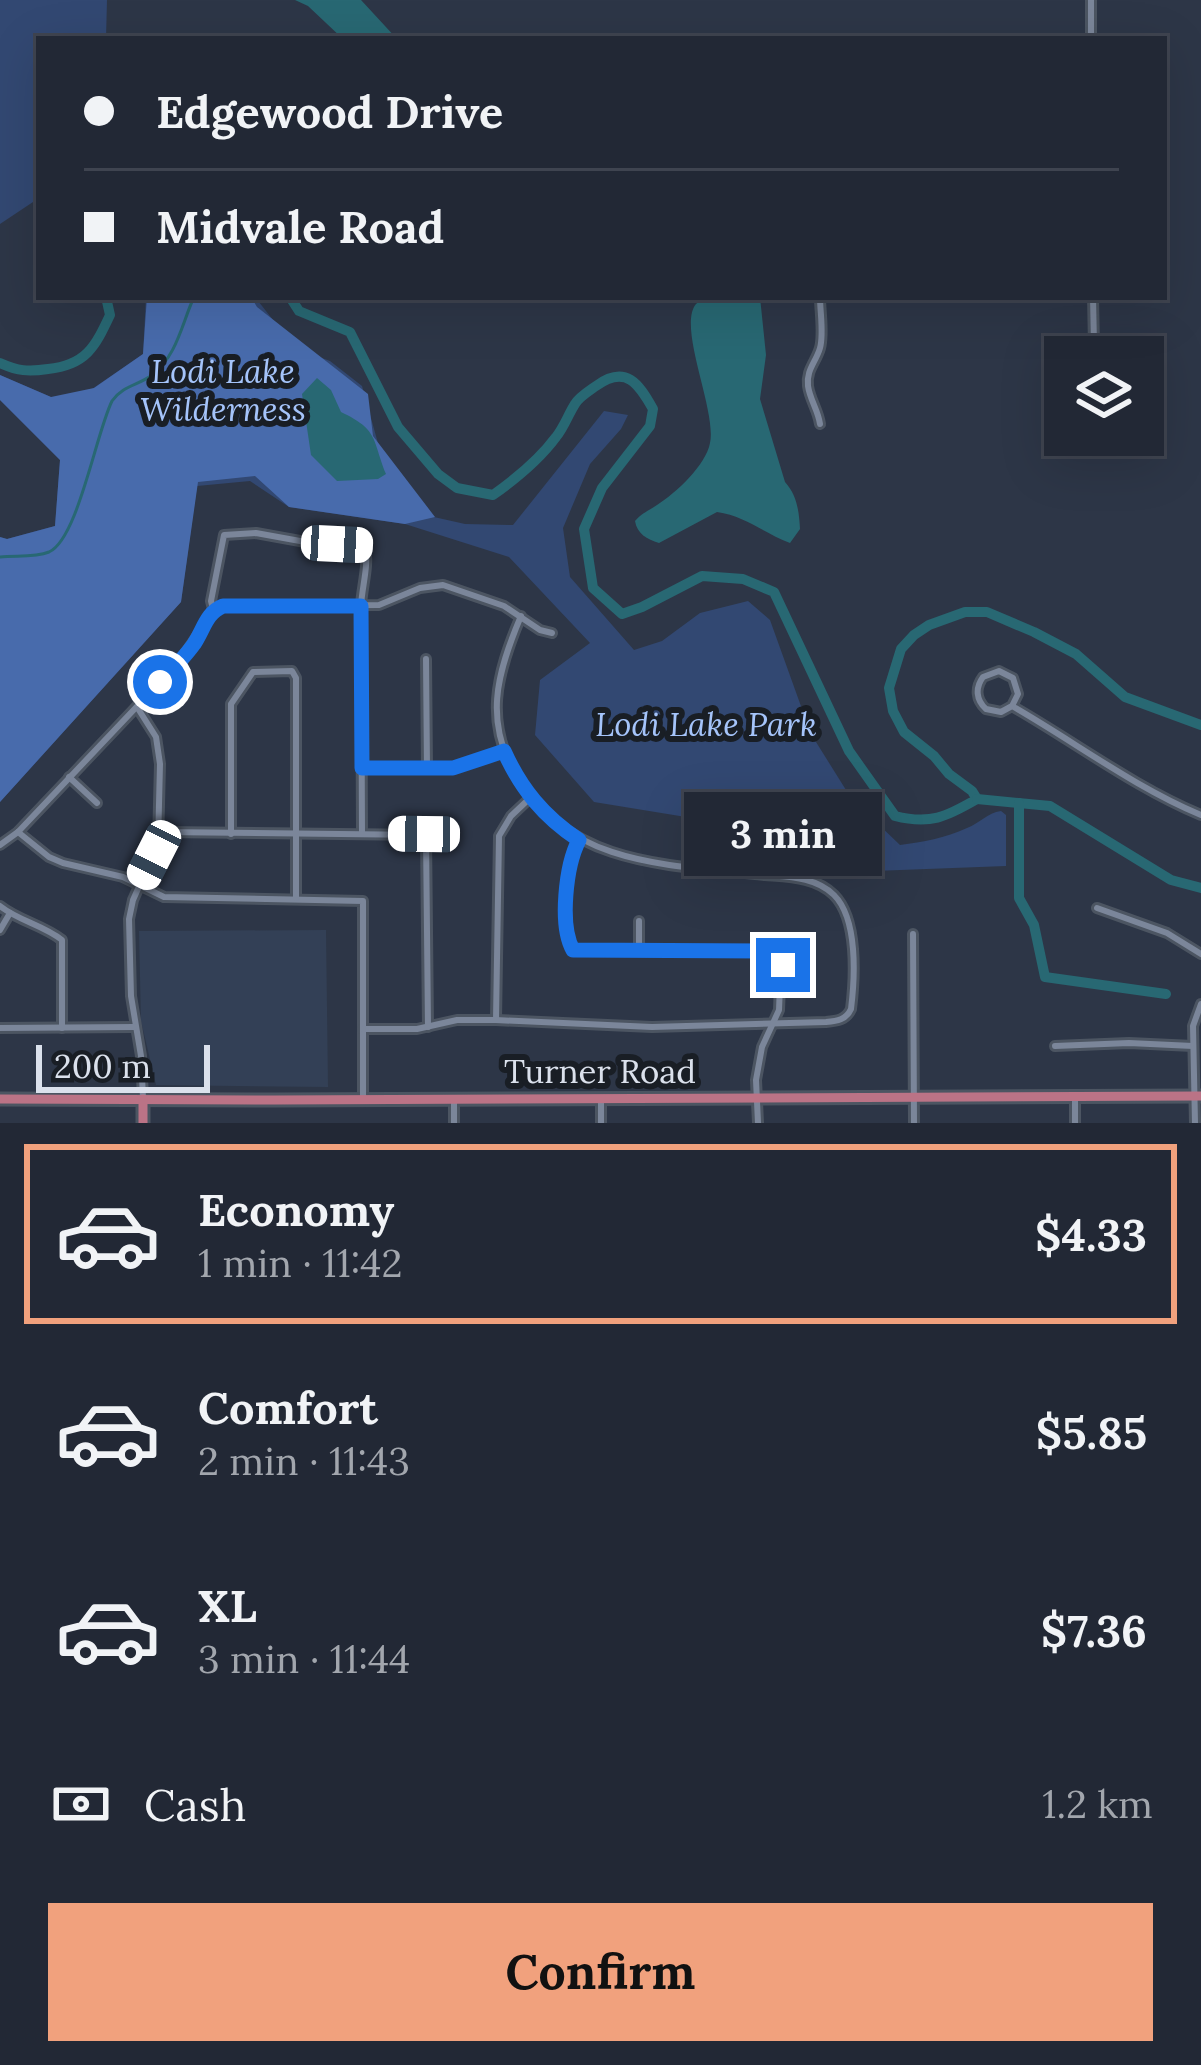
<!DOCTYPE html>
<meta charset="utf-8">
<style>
body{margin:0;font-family:Lora,serif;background:#2a303d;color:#f1f3f6;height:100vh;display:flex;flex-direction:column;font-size:45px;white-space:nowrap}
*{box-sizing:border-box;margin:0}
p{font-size:39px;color:#a2a6ad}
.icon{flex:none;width:66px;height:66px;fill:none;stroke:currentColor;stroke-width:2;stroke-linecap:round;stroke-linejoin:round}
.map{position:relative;height:1123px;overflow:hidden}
.panel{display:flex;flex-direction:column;background:#222835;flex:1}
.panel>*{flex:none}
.hud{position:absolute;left:36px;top:36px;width:1131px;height:264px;border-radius:0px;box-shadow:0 12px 48px #0002,0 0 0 3px #3f4450;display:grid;align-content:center;height:264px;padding:0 48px;background:#222835}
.controls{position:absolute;left:1044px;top:336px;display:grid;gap:24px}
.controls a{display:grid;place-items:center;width:120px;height:120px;border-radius:0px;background:#222835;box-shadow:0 12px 48px #0002,0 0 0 3px #3f4450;font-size:60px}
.scale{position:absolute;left:36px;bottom:30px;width:174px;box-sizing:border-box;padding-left:12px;border:6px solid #dbe1ec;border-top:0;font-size:33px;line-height:42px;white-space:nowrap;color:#dbe1ec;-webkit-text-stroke:9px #191e25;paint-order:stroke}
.end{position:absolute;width:54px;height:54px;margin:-27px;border:15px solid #1a73e8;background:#fff;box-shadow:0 0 0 6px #fff}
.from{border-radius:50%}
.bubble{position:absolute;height:84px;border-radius:0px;background:#222835;box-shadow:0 12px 48px #0002,0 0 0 3px #3f4450;font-size:39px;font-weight:700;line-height:84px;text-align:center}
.car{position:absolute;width:36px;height:72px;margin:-36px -18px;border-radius:15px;box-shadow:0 0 9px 3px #0007;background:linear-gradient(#fff 24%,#345 0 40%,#fff 0 76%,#345 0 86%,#fff 0)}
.hud b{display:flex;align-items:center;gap:42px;height:114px;font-size:45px}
.hud b+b{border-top:3px solid #3f4450}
.hud i{width:30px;height:30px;background:#f1f3f6}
ul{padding:21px 0 0;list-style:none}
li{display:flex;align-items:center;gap:36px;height:180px;margin:0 24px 18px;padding:0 24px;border:6px solid transparent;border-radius:0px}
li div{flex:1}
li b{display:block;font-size:45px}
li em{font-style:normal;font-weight:700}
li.selected{border-color:#f1a17d}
li>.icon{width:108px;height:108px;stroke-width:1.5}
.pay{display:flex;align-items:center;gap:30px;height:132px;padding:0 48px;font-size:45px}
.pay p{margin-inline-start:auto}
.primary-button{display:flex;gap:24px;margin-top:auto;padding:24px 48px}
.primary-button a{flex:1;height:138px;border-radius:0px;background:#f1a17d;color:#111;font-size:48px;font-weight:700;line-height:138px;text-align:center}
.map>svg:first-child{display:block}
.built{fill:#334056}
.green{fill:#324872}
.forest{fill:#486bac}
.water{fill:#286873}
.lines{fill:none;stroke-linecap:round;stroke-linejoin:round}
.stream{stroke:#286873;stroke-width:3}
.river{stroke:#286873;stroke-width:10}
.minor-casing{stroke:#4c5562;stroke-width:12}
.major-casing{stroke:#4c5562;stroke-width:15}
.minor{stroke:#7b869a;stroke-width:6}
.major{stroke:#bb7386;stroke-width:9}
.route{stroke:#1a73e8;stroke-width:15}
.labels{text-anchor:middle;stroke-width:12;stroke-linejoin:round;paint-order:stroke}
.park-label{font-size:33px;font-style:italic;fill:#a5c4fa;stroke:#191e25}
.street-label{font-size:33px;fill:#dbe1ec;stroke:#191e25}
</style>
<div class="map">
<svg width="1201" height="1123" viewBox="0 0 1201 1123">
<rect width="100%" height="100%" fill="#2d3647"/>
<!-- built -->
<path class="built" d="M 326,930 L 328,1087 L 156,1085 L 141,1021 L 139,931 Z"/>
<!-- green -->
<g class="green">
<path d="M 0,0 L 107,0 L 106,39 L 39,39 L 39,198 L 0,224 Z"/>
<path d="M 146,297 L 255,297 L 295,348 L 330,361 L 362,386 L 388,479 L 425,515 L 465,524 L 513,525 L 604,411 L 628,415 L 621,429 L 590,464 L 563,528 L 570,577 L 634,650 L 662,641 L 700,613 L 748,601 L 770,620 L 811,734 L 851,798 L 900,845 C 923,842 945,838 967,828 C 980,823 987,813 1001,811 L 1006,815 L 1006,866 L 874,871 L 834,841 L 594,802 L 535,735 L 540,680 L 590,643 L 509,557 L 405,524 L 289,507 L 250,481 L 197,486 L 181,602 L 0,802 L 0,537 L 7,539 L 55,526 L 60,460 L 0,400 L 0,375 L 51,397 L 79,398 L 143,354 Z"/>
</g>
<!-- forest -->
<path class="forest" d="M 147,297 L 251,297 L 257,307 L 368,394 L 373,436 L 435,517 L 405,524 L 289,507 L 255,476 L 198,482 L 181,602 L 0,802 L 0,537 L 7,539 L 55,526 L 60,460 L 0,400 L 0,375 L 51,397 L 94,388 L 143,354 Z"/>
<!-- water -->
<g class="water">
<path d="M 295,0 L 361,0 L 397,39 L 343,39 L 308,6 Z"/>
<path d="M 712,297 L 760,297 L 766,355 L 760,399 L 785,482 C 797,495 799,511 800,529 L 790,543 C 764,533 745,516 717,512 L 659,543 C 647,539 637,534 635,521 C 642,513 648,511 657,505 C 676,493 706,465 710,443 C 717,411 677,327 696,304 C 700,300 707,299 712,297 Z"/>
<path d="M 317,378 L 331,390 L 341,412 C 379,430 372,439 386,474 L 378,479 L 337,481 L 311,455 L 302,394 Z"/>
</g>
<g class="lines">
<!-- stream -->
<path class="stream" d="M 0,557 C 15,555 34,558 49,552 C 78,539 96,433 112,401 C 122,386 139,385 152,375 C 177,356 182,323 194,297"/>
<!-- river -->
<g class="river">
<path d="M 290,297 L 299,311 L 350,332 L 398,427 L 438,474 L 457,488 L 493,495 C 517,478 539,460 556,437 C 564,427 568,415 575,404 C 579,397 589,391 596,386 C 626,364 639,384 653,409 L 650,426 L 602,488 L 584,529 L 593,588 L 622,614 L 642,607 L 702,576 L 743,579 L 774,592 L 849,751 L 895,816 C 930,825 946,817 977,799 L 972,791 L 949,774 L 934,756 L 904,732 L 893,711 L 889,688 L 901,649 L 914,635 L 929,625 L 965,612 L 987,612 L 1034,632 L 1076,654 L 1125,697 L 1201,725"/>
<path d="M 0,363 C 18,371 28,372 48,369 C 86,365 95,347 110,315 L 106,297"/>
<path d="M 977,799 L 1050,806 L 1171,880 L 1201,888"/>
<path d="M 1019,803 L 1019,898 L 1034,925 L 1045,977 L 1166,994"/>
</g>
<!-- minor casing -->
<g class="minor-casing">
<g id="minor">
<path d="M 1091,39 L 1091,0"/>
<path d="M 1093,297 L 1094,345"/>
<path d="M 820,424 C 818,410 810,400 808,386 C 806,370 816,362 820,348 C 824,334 820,312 820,297"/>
<path d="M 213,609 L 211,601 L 224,535 L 256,533 L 311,543 L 365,547 C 369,566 362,586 361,606 L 362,833"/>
<path d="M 426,659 L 427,769"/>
<path d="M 1012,706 L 1018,694 L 1013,678 L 999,671 L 983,677 C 975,688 976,700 986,709 L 1001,712 L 1012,706 C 1075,742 1134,787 1201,815"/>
<path d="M 137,707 L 156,737 L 160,764 L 158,844 L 133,900 L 129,919 L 131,996 L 141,1056 L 143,1098"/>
<path d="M 362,768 L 453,768 L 504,751"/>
<path d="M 69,777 L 97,803"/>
<path d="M 18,832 L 49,857 L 63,863 L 123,877 L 164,897 L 363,901 L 363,1099"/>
<path d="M 160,832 L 426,835 L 428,1027"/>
<path d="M 231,834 L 231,704 L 253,672 L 292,671 L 296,678 L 296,898"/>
<path d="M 579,840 C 566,865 559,926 573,950 L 770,951 L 781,959 L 779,1010 L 762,1047 L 756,1080 L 758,1123"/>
<path d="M 0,845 L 18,832 L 180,661 L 216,608 L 223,606 L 379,605 L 420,588 L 443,585 L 504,606 L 540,630 L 552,633"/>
<path d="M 0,906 C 19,921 43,925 62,940 L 62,1028"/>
<path d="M 1097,908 L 1167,933 L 1201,954"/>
<path d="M 0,930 L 10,913"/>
<path d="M 913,934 L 914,1123"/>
<path d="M 639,951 L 639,921"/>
<path d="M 496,1020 L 499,836 L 511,816 L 530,798"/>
<path d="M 0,1028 L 134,1027"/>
<path d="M 363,1029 L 417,1029 L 457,1020 L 496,1020 L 652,1027 L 826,1022 C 837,1021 846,1020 851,1009 C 855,977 858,919 834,895 C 816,877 789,877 765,875 C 675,865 573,868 519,781 C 483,723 496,675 521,616"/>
<path d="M 1055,1046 L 1129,1043 L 1193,1046"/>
<path d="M 1075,1097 L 1075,1123"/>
<path d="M 601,1098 L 601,1123"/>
<path d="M 454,1099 L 454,1123"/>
<path d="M 1195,1123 L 1193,1026 L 1201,1004"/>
</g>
</g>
<!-- major casing -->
<g class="major-casing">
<g id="major">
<path d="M 0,1099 L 274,1100 L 1201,1096"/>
<path d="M 143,1123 L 143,1099"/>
</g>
</g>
<!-- minor -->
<use href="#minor" class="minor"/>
<!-- major -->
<use href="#major" class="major"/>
</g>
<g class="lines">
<!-- route -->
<path class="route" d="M 160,682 C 172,670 184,658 194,644 C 204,629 206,613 223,606 L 361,606 L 362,768 L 453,768 L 504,751 C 521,789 544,817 579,840 C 566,865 559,925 573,950 L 770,951 L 778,955 L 783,965"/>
</g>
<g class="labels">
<!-- park labels -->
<g class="park-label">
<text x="223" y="383">Lodi Lake<tspan x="223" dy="38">Wilderness</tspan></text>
<text x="706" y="736">Lodi Lake Park</text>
</g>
<!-- street labels -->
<g class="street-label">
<text x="600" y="1083">Turner Road</text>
</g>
</g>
</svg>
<div class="controls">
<a><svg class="icon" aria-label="layers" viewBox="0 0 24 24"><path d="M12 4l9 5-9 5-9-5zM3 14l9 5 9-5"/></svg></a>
</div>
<div class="scale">200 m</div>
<i class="end from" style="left:160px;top:682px"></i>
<i class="end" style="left:783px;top:965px"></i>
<div class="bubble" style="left:684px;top:792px;width:198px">3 min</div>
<i class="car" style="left:337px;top:544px;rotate:93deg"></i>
<i class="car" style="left:424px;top:834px;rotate:271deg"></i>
<i class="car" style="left:154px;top:855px;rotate:207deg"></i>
<div class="hud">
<b><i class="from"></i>Edgewood Drive</b>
<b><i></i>Midvale Road</b>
</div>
</div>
<section class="panel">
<ul>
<li class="selected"><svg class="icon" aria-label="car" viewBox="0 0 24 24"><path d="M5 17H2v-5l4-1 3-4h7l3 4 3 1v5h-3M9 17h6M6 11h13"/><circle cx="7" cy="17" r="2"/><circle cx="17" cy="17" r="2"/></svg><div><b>Economy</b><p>1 min · 11:42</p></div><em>$4.33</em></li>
<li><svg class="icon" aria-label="car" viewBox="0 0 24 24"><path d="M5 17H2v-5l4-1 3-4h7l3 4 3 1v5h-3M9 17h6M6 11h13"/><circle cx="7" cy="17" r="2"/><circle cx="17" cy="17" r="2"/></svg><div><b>Comfort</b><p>2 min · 11:43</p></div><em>$5.85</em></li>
<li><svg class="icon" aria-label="car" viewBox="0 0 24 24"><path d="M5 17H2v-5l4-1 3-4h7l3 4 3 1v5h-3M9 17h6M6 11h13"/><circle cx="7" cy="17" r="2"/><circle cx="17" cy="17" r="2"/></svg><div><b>XL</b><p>3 min · 11:44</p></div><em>$7.36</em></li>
</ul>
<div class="pay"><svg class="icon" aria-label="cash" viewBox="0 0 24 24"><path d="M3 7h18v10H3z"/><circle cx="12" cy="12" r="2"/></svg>Cash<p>1.2 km</p></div>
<div class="primary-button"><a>Confirm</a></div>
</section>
